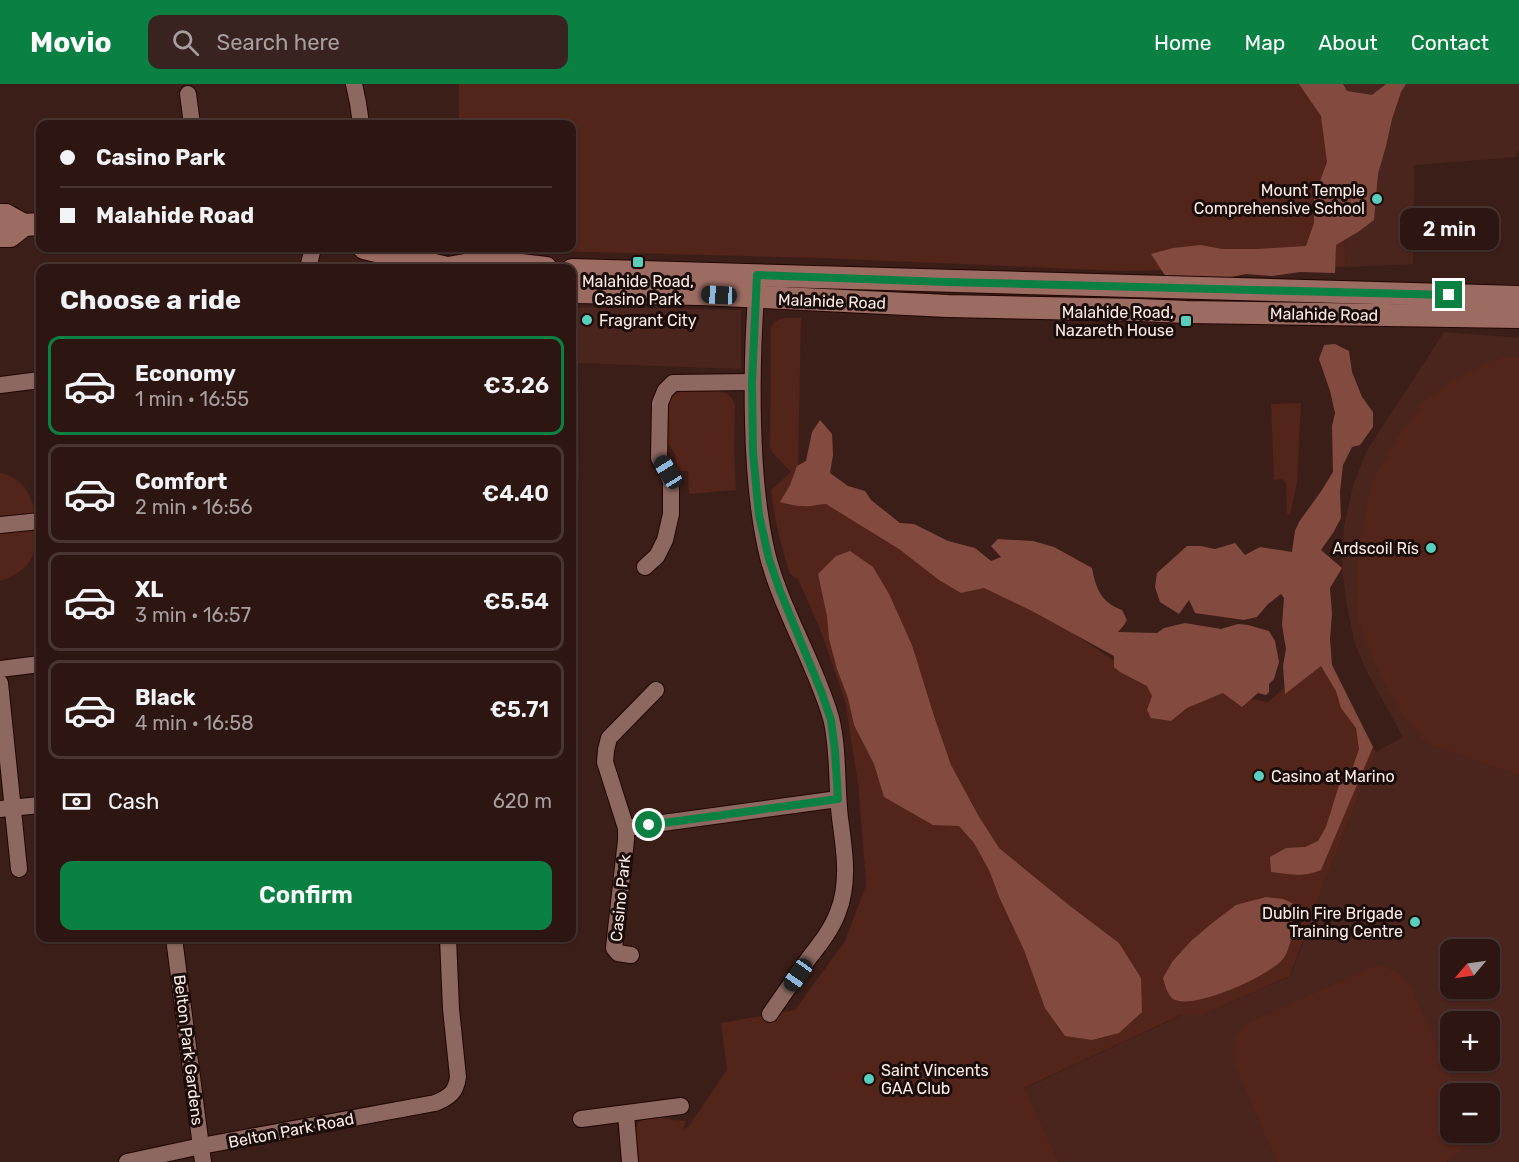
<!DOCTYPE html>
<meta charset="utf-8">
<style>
body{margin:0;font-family:Rubik,sans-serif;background:#392320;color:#f1f3f6;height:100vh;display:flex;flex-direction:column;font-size:22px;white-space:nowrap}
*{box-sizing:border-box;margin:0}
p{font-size:20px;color:#a79f9f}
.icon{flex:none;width:33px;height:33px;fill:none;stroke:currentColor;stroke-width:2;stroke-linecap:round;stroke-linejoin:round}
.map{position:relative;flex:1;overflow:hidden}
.drawer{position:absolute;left:36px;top:180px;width:540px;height:678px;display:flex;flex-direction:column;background:#2d1612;border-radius:12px;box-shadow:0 2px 4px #0004,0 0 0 2px #483532}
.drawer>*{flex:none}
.guide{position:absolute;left:36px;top:36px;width:540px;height:132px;border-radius:12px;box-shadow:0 2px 4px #0004,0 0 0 2px #483532;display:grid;align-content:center;height:132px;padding:0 24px;background:#2d1612}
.needle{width:39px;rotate:241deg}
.buttons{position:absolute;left:1440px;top:855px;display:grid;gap:12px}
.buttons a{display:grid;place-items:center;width:60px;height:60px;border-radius:12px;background:#2d1612;box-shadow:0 2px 4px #0004,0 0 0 2px #483532;font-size:30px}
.end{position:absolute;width:27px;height:27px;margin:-14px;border:8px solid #0b8043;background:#fff;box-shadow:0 0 0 3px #fff}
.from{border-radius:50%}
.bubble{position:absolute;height:42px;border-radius:12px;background:#2d1612;box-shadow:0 2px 4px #0004,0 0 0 2px #483532;font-size:20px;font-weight:600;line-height:42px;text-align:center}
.car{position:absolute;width:18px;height:36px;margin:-18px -9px;border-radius:8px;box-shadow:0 0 4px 2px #0007;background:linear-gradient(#222 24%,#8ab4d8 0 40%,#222 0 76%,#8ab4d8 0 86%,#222 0)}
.guide b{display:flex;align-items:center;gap:21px;height:57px;font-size:22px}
.guide b+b{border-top:2px solid #483532}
.guide i{width:15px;height:15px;background:#f1f3f6}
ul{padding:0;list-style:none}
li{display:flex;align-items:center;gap:18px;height:99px;margin:0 12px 9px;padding:0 12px;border:3px solid #483532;border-radius:12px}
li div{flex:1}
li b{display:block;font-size:22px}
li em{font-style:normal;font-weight:600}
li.selected{border-color:#0b8043}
li>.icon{width:54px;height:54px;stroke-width:1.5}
h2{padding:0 24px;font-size:27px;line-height:72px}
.pay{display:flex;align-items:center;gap:15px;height:66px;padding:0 24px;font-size:22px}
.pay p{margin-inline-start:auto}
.action{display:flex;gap:12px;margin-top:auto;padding:12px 24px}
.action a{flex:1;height:69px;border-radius:12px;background:#0b8043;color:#fff;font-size:24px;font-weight:600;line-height:69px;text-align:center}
header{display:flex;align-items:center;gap:36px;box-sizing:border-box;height:84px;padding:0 30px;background:#0b8043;color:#fff}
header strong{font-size:28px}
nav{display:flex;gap:33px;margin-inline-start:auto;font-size:21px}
.search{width:420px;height:54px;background:#392320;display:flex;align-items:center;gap:15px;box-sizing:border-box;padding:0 21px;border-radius:12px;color:#a79f9f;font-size:22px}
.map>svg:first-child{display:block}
.built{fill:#4a251d;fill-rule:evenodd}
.green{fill:#52241a}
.forest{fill:#834b3f}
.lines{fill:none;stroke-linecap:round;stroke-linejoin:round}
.street-casing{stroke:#220603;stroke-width:18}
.secondary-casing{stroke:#220603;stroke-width:24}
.street{stroke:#8d6860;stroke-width:16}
.secondary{stroke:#9c6c62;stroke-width:22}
.route{stroke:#0b8043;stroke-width:8}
.poi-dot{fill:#5acebd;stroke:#1a0c09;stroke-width:2}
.labels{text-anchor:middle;stroke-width:6;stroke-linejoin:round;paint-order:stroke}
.poi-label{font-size:16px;fill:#fcebe7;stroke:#1a0c09;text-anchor:end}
.street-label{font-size:16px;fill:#fcebe7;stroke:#1a0c09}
</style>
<header>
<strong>Movio</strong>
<div class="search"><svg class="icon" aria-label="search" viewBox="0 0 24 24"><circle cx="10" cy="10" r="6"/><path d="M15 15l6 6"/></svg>Search here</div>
<nav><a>Home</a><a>Map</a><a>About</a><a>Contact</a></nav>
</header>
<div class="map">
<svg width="1519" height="1078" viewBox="0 0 1519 1078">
<rect width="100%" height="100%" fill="#3c1e18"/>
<!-- built -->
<g class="built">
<path d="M 1309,0 L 1519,0 L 1519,65 L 1516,73 L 1414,81 L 1413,180 L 1346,183 L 1344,149 Z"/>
<path d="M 595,223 L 741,226 L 741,285 L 578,279 L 579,395 L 572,396 L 572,224 Z"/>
<path d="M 1444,248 L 1519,254 L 1519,1078 L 1059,1078 L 1023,1005 L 1182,931 L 1202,931 L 1291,892 L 1320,810 L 1376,668 L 1403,653 L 1367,588 L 1355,560 L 1347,522 L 1342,484 L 1344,443 L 1353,402 L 1366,368 ZM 1450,866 L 1490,866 L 1490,904 L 1450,904 ZM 1450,938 L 1490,938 L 1490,976 L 1450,976 ZM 1450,1010 L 1490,1010 L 1490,1048 L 1450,1048 Z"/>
</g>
<!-- green -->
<g class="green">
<path d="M 459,0 L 1309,0 L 1325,31 L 1344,149 L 1346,183 L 1121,187 L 820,174 L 513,166 L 508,164 L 572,164 L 572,40 L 459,40 Z"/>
<path d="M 801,234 L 798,382 L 968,481 L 1187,624 L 1223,609 L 1268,618 L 1326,568 L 1349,620 L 1376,668 L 1320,810 L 1290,892 L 1202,931 L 1181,931 L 1024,1004 L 1059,1078 L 638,1078 L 635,1047 L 638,1039 L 643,1036 L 650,1034 L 667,1034 L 672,1036 L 686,1037 L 683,1045 L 688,1043 L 727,986 L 721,939 L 795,926 L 845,857 L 865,804 L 866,798 L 858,700 L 845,616 L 820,545 L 798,495 L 790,490 C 781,462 774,435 771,406 L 791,388 L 772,368 L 770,362 L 771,243 C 777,232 790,234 801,234 Z"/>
<path d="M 1506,273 L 1519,273 L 1519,691 L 1426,659 L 1407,637 L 1389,608 L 1372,574 L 1357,535 L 1357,489 L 1361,449 L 1372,398 L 1397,354 L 1424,317 L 1450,298 L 1484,280 Z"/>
<path d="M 687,305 L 721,305 L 721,308 L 726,309 L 732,314 L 735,321 L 734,364 L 736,406 L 689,410 L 688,387 L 677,387 C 676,381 677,373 674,368 C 672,364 668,361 666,356 C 665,351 666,343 666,337 C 667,319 668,311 687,305 Z"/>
<path d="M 1301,319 L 1297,398 L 1290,431 L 1287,429 L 1286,399 L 1283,395 L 1274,396 L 1271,320 Z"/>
<path d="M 0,389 C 24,394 29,409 37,430 L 0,432 Z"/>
<path d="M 37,444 C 37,473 28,488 0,497 L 0,449 Z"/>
<path d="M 1383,882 C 1397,887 1404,892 1412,905 L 1457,1009 L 1450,1010 L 1450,1048 L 1469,1049 C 1467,1063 1457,1070 1446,1078 L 1277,1078 L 1233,977 C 1231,960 1234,954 1245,940 L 1373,883 Z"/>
</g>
<!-- forest -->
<g class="forest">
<path d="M 1299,0 L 1343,0 L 1347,7 L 1372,11 L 1386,0 L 1406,0 L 1401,8 L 1392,35 L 1386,62 L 1378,90 L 1374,136 L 1358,148 L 1336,161 L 1335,189 L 1300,188 L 1272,192 L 1246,190 L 1221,195 L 1166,193 L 1151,170 L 1173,164 L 1201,161 L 1222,165 L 1257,165 L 1306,162 L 1314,139 L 1314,113 L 1327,78 L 1321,32 Z"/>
<path d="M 1335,260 L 1349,267 L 1352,288 L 1362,313 L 1373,328 L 1373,343 L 1360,361 L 1352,363 L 1343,381 L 1340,408 L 1341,434 L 1333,449 L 1321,466 L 1342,484 L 1330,504 L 1332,530 L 1330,555 L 1332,581 L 1373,663 L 1321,786 C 1302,794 1290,790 1271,788 L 1270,773 L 1286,764 L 1305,763 L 1318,757 L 1326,743 L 1340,698 L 1351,688 L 1359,665 L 1356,644 L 1341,624 L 1336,607 L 1321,582 L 1285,610 L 1283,582 L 1286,565 L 1282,541 L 1284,514 L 1281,510 L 1268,520 L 1257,533 L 1244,536 L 1195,529 L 1189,516 L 1179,530 L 1160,518 L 1155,503 L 1157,489 L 1187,462 L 1201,462 L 1215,465 L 1235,459 L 1245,471 L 1260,463 L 1292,468 L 1295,447 L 1299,438 L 1322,406 L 1333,388 L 1332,342 L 1335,329 L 1330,307 L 1319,275 L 1324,261 Z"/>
<path d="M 820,336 L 832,350 L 833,371 L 830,389 L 848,402 L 865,407 L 871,416 L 900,439 L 914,440 L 948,457 L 975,464 L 991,477 L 1001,473 L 991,462 L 998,455 L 1033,457 L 1054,463 L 1092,484 C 1096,505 1101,518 1122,526 L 1127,536 L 1124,541 L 1118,548 L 1157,549 L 1164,544 L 1185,539 L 1221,545 L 1238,540 L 1248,541 L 1269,547 L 1275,557 L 1279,578 L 1274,595 L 1269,600 L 1269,608 L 1266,611 L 1258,609 L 1242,623 L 1223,609 L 1187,624 L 1171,637 L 1151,634 L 1147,626 L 1152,612 L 1147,602 L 1120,588 L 1114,583 L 1114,572 L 1032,527 L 984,504 L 961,509 L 939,496 L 899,465 L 826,420 C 820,420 817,421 811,422 C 800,423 791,421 780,418 L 790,401 L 797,382 L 806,377 L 812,348 Z"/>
<path d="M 850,467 L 873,483 L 889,510 L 912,561 L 934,632 L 951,681 L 978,731 L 999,764 L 1070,822 L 1119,859 L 1141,894 L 1142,928 L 1119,949 L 1092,956 L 1065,952 L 1045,924 L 1024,866 L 1000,815 L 989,786 L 974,759 L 959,742 L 933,741 L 884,713 L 874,680 L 854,641 L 848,614 L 837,585 L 829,555 L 827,532 L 818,490 L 836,472 Z"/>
<path d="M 1266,813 L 1283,815 L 1296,821 C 1294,836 1292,864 1283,875 C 1269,892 1192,927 1173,915 C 1167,910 1165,901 1163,894 L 1172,878 L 1191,857 L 1211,840 L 1236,821 Z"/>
</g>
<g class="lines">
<!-- street casing -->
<g class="street-casing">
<g id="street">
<path d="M 354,0 L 358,19 L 361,40"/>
<path d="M 188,10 L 192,40"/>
<path d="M 308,184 L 313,164"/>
<path d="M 757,201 C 753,247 752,292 753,338 C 754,383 757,428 768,473 C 783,529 815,579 831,634 C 839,665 836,702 840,734 C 844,764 850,798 838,828 C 832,845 820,860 809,874 C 796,893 783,911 770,930"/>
<path d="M 0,301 L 40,296"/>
<path d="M 0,441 L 40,437"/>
<path d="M 645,483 L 657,472 L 665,456 L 671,430 L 671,398 L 667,388 L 659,374 L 660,319 L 665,307 L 673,299 L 752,298"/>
<path d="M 0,585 L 40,580"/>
<path d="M 0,599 L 19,785"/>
<path d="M 0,725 L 40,721"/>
<path d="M 626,744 L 605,678 L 606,666 L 609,654 L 656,606"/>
<path d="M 174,854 L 203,1078"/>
<path d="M 631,871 L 618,869 L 614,864 L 626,756 L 626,744 L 838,715"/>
<path d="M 626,1030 L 630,1078"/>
<path d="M 581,1035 L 681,1022"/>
<path d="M 127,1078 L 201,1062 L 435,1019 C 450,1013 456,1008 458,993 L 451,925 L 448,854"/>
</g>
</g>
<!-- secondary casing -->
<g class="secondary-casing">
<g id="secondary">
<path d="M 0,131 L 6,131 L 24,141 L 40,140"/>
<path d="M 0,152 L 10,152 L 24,141"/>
<path d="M 364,164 L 447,184"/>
<path d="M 448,184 L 488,177 L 546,184"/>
<path d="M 572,186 L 1519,213"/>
<path d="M 572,208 L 701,210 L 948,222 L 1139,226 L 1187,228 L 1519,233"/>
</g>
</g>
<!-- street -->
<use href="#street" class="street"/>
<!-- secondary -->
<use href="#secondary" class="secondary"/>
</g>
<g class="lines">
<!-- route -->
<path class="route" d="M 649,741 L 838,715 L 835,667 L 831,636 L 821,607 L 780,507 L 769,475 L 759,431 L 753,369 L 752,298 L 757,191 L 946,198 L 1449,211"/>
</g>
<!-- markers -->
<g class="poi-dot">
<circle cx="1377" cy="115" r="6"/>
<rect x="632" y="172" width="12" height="12" rx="3"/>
<circle cx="587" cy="236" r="6"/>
<rect x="1180" y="231" width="12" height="12" rx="3"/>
<circle cx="1431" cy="464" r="6"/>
<circle cx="1259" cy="692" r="6"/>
<circle cx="1415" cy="838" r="6"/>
<circle cx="869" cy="995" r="6"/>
</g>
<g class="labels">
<!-- poi labels -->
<g class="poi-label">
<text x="1365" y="112">Mount Temple<tspan x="1365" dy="18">Comprehensive School</tspan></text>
<text x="638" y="203" text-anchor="middle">Malahide Road,<tspan x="638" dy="18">Casino Park</tspan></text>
<text x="1174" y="234">Malahide Road,<tspan x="1174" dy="18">Nazareth House</tspan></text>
<text x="599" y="242" text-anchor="start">Fragrant City</text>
<text x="1419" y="470">Ardscoil Rís</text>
<text x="1271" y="698" text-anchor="start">Casino at Marino</text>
<text x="1403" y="835">Dublin Fire Brigade<tspan x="1403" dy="18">Training Centre</tspan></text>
<text x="881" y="992" text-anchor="start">Saint Vincents<tspan x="881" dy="18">GAA Club</tspan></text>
</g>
<!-- street labels -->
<g class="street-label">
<text transform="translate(832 217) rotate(2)" y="6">Malahide Road</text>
<text transform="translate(1324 230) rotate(1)" y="6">Malahide Road</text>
<text transform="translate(620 814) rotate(-84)" y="6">Casino Park</text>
<text transform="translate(189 966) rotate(83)" y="6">Belton Park Gardens</text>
<text transform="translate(291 1046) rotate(-11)" y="6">Belton Park Road</text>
</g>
</g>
</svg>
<div class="buttons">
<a><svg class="needle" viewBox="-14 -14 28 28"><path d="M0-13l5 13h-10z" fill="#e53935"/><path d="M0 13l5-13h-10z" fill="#a79f9f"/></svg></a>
<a>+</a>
<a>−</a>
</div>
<i class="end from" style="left:649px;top:741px"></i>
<i class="end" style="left:1449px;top:211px"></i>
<div class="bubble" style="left:1400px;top:124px;width:99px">2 min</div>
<i class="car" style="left:719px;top:211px;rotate:273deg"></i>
<i class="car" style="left:668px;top:388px;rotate:328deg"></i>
<i class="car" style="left:798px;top:891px;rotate:215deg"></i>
<div class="guide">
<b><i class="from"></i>Casino Park</b>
<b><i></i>Malahide Road</b>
</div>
<section class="drawer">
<h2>Choose a ride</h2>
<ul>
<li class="selected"><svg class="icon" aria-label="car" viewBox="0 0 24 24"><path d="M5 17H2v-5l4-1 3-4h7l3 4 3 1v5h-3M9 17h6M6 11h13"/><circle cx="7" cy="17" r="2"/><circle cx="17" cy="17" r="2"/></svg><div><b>Economy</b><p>1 min · 16:55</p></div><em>€3.26</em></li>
<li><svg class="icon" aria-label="car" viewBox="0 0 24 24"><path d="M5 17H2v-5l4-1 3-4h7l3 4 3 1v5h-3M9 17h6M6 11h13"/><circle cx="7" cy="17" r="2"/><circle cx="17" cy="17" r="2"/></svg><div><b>Comfort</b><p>2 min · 16:56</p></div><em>€4.40</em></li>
<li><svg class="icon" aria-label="car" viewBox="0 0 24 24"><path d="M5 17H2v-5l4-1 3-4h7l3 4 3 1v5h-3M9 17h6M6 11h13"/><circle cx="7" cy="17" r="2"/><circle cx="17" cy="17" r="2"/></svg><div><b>XL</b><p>3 min · 16:57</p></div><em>€5.54</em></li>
<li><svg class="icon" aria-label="car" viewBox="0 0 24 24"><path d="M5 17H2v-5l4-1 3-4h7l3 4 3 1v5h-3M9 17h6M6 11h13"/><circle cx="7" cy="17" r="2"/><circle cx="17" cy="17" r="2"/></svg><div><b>Black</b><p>4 min · 16:58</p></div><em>€5.71</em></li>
</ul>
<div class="pay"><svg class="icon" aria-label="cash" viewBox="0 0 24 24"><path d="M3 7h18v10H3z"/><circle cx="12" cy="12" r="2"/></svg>Cash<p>620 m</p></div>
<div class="action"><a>Confirm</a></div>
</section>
</div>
